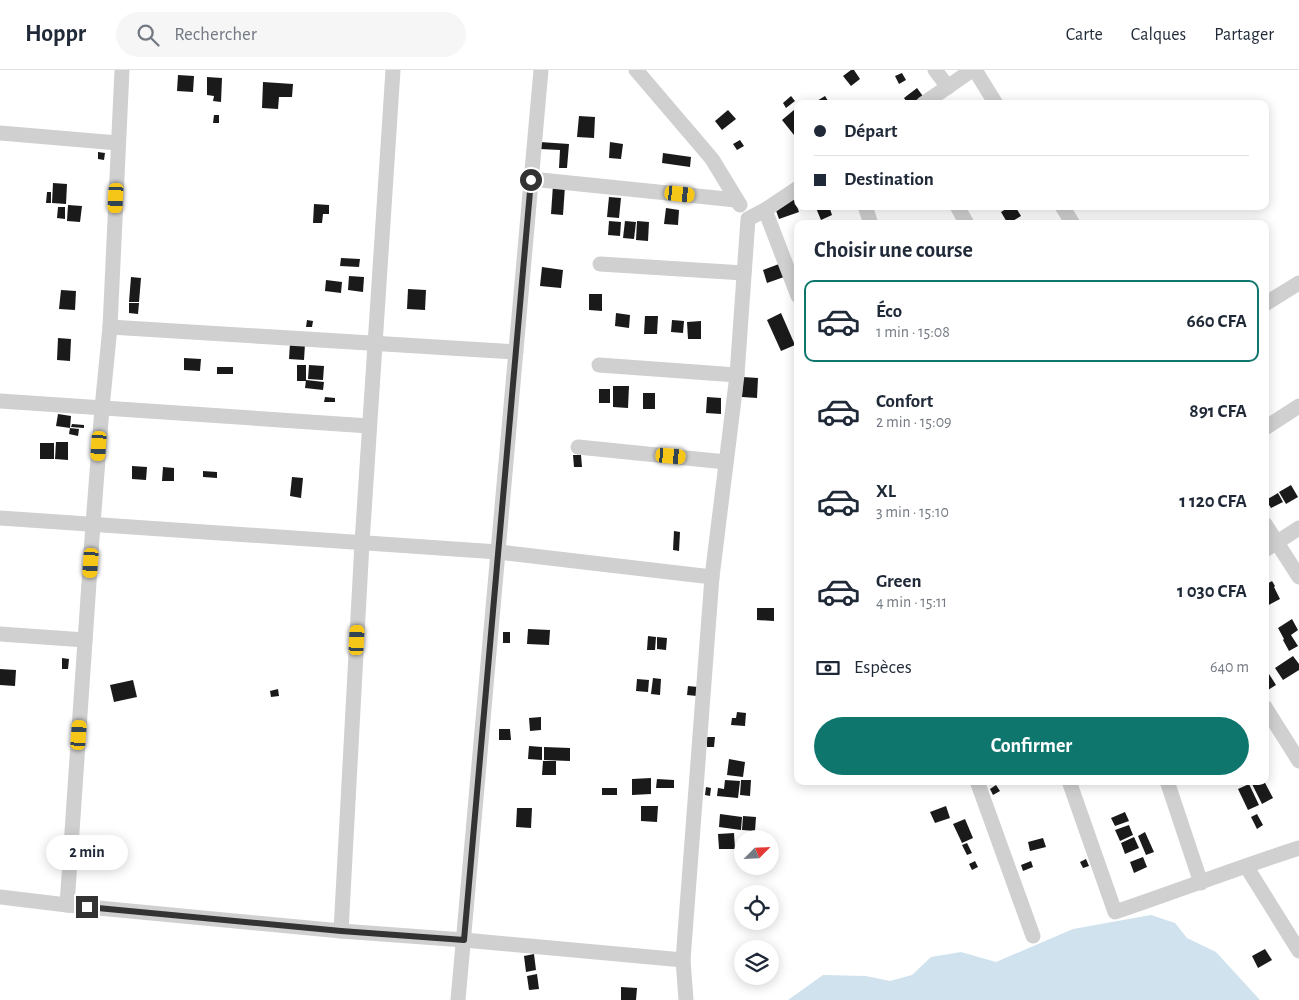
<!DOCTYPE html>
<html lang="fr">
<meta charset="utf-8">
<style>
body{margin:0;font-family:"Alegreya Sans",sans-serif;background:#f6f6f7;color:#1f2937;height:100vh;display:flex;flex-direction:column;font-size:19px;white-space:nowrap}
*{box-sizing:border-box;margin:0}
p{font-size:16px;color:#747a83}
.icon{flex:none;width:28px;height:28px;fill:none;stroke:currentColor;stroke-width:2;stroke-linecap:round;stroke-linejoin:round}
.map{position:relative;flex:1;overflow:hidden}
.side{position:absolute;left:794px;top:150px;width:475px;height:565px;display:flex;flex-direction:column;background:#fff;border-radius:10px;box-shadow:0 2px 12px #0003}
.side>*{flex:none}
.guide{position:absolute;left:794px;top:30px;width:475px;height:110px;border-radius:10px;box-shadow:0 2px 12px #0003;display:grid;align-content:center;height:110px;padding:0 20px;background:#fff}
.needle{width:32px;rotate:66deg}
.fabs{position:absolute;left:734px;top:760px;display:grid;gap:10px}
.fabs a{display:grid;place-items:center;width:45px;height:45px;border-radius:50%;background:#fff;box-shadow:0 2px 12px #0003;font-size:25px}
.end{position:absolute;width:22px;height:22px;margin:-11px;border:6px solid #333;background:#fff;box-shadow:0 0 0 2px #fff}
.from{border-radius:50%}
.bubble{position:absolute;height:35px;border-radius:18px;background:#fff;box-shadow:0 2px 12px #0003;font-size:16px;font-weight:700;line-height:35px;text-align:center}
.car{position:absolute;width:15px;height:30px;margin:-15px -8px;border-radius:6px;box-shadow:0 0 4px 1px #0007;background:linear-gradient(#f5c518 24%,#345 0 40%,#f5c518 0 76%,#345 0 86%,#f5c518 0)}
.guide b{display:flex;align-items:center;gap:18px;height:48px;font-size:19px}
.guide b+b{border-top:1px solid #e0e1e3}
.guide i{width:12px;height:12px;background:#1f2937}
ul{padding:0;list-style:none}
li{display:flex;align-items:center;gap:15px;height:82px;margin:0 10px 8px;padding:0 10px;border:2px solid transparent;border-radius:10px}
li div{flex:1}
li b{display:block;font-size:19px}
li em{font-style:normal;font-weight:700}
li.on{border-color:#0f766e}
li>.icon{width:45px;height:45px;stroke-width:1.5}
h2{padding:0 20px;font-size:22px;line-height:60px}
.pay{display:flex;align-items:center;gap:12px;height:55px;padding:0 20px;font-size:19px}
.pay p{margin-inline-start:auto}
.primary-button{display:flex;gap:10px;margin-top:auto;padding:10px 20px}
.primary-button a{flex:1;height:58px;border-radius:30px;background:#0f766e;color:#fff;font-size:20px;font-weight:700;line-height:58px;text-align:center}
header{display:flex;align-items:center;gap:30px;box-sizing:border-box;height:70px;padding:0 25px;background:#fff;border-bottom:1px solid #e0e1e3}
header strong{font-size:24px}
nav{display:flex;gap:28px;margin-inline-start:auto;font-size:18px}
.search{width:350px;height:45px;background:#f6f6f7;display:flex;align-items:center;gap:12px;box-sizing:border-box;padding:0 18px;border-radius:28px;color:#747a83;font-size:19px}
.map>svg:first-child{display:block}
.water{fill:#cfe2ee}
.building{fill:#1a1a1a}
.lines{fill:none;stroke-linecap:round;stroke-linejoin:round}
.minor{stroke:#d0d0d0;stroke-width:15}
.route{stroke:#333;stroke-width:6}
</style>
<header>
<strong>Hoppr</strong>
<div class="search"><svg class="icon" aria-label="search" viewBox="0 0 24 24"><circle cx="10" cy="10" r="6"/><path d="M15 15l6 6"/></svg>Rechercher</div>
<nav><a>Carte</a><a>Calques</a><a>Partager</a></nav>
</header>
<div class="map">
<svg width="1299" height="930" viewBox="0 0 1299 930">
<rect width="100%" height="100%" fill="#fff"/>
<!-- water -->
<path class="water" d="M 1151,845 L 1175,853 L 1187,868 L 1216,882 L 1260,930 L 788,930 L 823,905 L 866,906 L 890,911 L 912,905 L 931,887 L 961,882 L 996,892 L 1073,859 Z"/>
<!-- building -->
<g class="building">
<path d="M 851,0 L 854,0 L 860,9 L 851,16 L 843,6 Z"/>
<path d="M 902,3 L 906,10 L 899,14 L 895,6 Z"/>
<path d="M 178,5 L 194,6 L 193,22 L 177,21 Z"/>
<path d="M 207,7 L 222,8 L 221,32 L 213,31 L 214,26 L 207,25 Z"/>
<path d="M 263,12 L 293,14 L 292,27 L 279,27 L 278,39 L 262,38 Z"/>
<path d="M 917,18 L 925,29 L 918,34 L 908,34 L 904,28 Z"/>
<path d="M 791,26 L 795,31 L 786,38 L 783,33 Z"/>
<path d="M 825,26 L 830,34 L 812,34 Z"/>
<path d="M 728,40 L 736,49 L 722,60 L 715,51 Z"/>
<path d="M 794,40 L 795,41 L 798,40 L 798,62 L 794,65 L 782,50 Z"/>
<path d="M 214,45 L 219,45 L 219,53 L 213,53 Z"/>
<path d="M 579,46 L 595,47 L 594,68 L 577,67 Z"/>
<path d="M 740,70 L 744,76 L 737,80 L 733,74 Z"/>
<path d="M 540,72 L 569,74 L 567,98 L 559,98 L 560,80 L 540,79 Z"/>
<path d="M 610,72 L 623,74 L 621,89 L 609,88 Z"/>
<path d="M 98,82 L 105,83 L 104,90 L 98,89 Z"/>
<path d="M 663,83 L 691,87 L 690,97 L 662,93 Z"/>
<path d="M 53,113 L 67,114 L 66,134 L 52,133 Z"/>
<path d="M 553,115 L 565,116 L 563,145 L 551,144 Z"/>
<path d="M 47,122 L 51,122 L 51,133 L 46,133 Z"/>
<path d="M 609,127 L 621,128 L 619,148 L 607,147 Z"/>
<path d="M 794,128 L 799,142 L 779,149 L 774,135 Z"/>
<path d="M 314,134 L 329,135 L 329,144 L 323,144 L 322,153 L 313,153 Z"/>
<path d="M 68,135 L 82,136 L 80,152 L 67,151 Z"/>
<path d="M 822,136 L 829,136 L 832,145 L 821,150 L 816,138 Z"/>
<path d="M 1011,136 L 1015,136 L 1021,146 L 1008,154 L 1001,142 Z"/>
<path d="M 58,137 L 65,137 L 65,149 L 57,148 Z"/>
<path d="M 666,138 L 679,140 L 678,155 L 664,154 Z"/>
<path d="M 609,151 L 621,152 L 620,166 L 608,165 Z"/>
<path d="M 625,151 L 636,152 L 634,169 L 623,168 Z"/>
<path d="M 637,151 L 649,152 L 648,171 L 636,170 Z"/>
<path d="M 341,188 L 360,189 L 359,197 L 340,196 Z"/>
<path d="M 779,194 L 784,207 L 767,213 L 763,200 Z"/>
<path d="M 542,197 L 563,200 L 561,218 L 540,216 Z"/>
<path d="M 349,206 L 364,207 L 363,222 L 348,220 Z"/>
<path d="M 131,207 L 141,208 L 139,232 L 129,232 Z"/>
<path d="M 326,210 L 342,212 L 341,223 L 325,221 Z"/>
<path d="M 408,219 L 426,220 L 425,240 L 407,239 Z"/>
<path d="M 61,220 L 76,221 L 75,240 L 59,239 Z"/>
<path d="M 589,224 L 602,224 L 602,241 L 589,240 Z"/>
<path d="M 129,233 L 139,233 L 138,244 L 129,243 Z"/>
<path d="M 616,243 L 630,245 L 629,258 L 615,256 Z"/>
<path d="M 781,243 L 795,275 L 781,281 L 767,250 Z"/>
<path d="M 645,246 L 658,246 L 657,264 L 644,264 Z"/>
<path d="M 307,250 L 313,251 L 312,257 L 306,257 Z"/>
<path d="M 672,250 L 684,251 L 683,263 L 671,262 Z"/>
<path d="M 701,251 L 701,269 L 688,269 L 687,252 Z"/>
<path d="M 58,268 L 71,269 L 70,291 L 57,290 Z"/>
<path d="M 290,273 L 305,274 L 304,290 L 289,289 Z"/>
<path d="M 184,288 L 201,289 L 200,301 L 184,300 Z"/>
<rect x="297" y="295" width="9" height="16"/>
<path d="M 309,295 L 324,296 L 323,310 L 308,309 Z"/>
<rect x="217" y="297" width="16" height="7"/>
<path d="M 743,307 L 758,308 L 757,328 L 742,327 Z"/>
<path d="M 306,310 L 324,312 L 323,320 L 305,318 Z"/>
<path d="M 613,316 L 629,316 L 628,338 L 613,337 Z"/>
<rect x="599" y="319" width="11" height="14"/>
<rect x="643" y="323" width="12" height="16"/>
<path d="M 325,327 L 335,328 L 335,332 L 324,332 Z"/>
<path d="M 707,327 L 721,328 L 721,344 L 706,343 Z"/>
<path d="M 58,344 L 71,346 L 70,358 L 56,356 Z"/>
<path d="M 72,354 L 84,355 L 84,358 L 71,357 Z"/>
<path d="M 70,358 L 79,359 L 78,366 L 69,364 Z"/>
<path d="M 56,372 L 68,372 L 68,390 L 55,389 Z"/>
<rect x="40" y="373" width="14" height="16"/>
<path d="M 573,385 L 581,385 L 582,397 L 574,397 Z"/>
<path d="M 132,396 L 147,397 L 146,410 L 132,409 Z"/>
<path d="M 163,397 L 174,398 L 174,411 L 162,411 Z"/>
<path d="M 203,401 L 217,402 L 217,408 L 203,407 Z"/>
<path d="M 292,407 L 303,408 L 301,428 L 290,426 Z"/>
<path d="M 1291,415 L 1298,427 L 1286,434 L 1279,422 Z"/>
<path d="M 1278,423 L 1283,432 L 1271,438 L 1266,430 Z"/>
<path d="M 674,461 L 680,462 L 679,481 L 673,480 Z"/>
<path d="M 1272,511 L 1275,516 L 1274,517 L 1280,529 L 1265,537 L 1265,515 Z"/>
<path d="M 757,538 L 774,538 L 774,551 L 757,550 Z"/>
<path d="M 1292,549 L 1298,560 L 1291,565 L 1298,576 L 1289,581 L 1283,570 L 1284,569 L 1278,558 Z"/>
<path d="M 528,559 L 550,560 L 549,575 L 527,574 Z"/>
<rect x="503" y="562" width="7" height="11"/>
<path d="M 648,566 L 656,567 L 655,580 L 647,580 Z"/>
<path d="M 657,567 L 667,568 L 666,580 L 657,579 Z"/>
<path d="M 1293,586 L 1299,594 L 1299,600 L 1283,610 L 1275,598 Z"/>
<path d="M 62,588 L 69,589 L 68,599 L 62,599 Z"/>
<path d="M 0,599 L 16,600 L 15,616 L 0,615 Z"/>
<path d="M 1269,604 L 1276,615 L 1268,620 L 1265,614 L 1265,607 Z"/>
<path d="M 653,608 L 661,609 L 660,625 L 651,624 Z"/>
<path d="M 637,609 L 649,610 L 648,622 L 636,621 Z"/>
<path d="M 133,610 L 137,627 L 114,632 L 110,615 Z"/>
<path d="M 688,616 L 698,617 L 697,626 L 687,625 Z"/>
<path d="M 278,619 L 279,626 L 271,627 L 270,621 Z"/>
<path d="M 737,642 L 746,643 L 745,656 L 731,655 L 732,648 L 736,648 Z"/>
<path d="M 541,647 L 541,660 L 530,661 L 529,648 Z"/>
<path d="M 499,659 L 510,659 L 511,670 L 499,670 Z"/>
<path d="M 707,667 L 715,667 L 714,677 L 707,677 Z"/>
<path d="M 529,676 L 542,677 L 542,690 L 528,689 Z"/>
<path d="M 544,677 L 570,678 L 570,691 L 544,690 Z"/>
<path d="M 729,689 L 745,692 L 743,707 L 727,705 Z"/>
<path d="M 543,691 L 556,691 L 556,705 L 542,705 Z"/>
<path d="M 651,708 L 651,724 L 632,725 L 632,709 Z"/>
<path d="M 657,709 L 674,710 L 674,718 L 656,718 Z"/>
<path d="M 725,710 L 740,711 L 738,728 L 717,726 L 718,718 L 724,719 Z"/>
<path d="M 741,710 L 751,710 L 750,726 L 740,725 Z"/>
<path d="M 1253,711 L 1264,711 L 1273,728 L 1262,734 L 1251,712 Z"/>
<path d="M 1249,714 L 1259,735 L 1248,740 L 1238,719 Z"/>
<path d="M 996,715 L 1000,721 L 993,725 L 990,719 Z"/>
<path d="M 706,717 L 711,718 L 710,726 L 705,725 Z"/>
<rect x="602" y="718" width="15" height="7"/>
<path d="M 641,736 L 658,736 L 657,752 L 641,751 Z"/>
<path d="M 946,736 L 950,748 L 935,753 L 930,742 Z"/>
<path d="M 517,738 L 532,738 L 531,758 L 516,757 Z"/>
<path d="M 1125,742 L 1129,751 L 1115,756 L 1111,748 Z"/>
<path d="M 720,744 L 742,747 L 741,760 L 719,757 Z"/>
<path d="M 1257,744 L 1263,755 L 1257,759 L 1251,747 Z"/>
<path d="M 743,746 L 756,747 L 755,761 L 742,760 Z"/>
<path d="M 965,749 L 973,768 L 962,773 L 953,754 Z"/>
<path d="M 1129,755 L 1133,765 L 1120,771 L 1115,760 Z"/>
<path d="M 1145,762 L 1154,782 L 1146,785 L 1138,766 Z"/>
<path d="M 734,763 L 735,779 L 719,779 L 718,764 Z"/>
<path d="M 1134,767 L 1139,778 L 1125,784 L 1121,773 Z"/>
<path d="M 1043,768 L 1046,777 L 1030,781 L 1028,772 Z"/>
<path d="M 967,773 L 972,783 L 967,785 L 962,775 Z"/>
<path d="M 1143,787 L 1147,797 L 1134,803 L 1130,792 Z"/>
<path d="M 1086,789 L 1089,796 L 1083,798 L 1080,792 Z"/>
<path d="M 975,791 L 978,797 L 972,800 L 969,794 Z"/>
<path d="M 1031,791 L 1033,797 L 1023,801 L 1021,795 Z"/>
<path d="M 1265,879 L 1272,890 L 1258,898 L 1252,886 Z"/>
<path d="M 534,884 L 536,900 L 526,902 L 524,886 Z"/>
<path d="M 537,904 L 539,919 L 529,920 L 527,906 Z"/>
<path d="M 621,917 L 637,918 L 636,930 L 621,930 Z"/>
</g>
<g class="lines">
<!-- minor -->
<g class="minor">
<path d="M 636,0 L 712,89 L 740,135"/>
<path d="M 935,0 L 948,17"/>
<path d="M 975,0 L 996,34"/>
<path d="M 923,34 L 972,0"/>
<path d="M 0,63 L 118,73"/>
<path d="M 531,109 L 736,130"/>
<path d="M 865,136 L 871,154"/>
<path d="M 957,136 L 967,154"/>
<path d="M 1062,136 L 1073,154"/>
<path d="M 765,140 L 798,226"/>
<path d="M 600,194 L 744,203"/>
<path d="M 1265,234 L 1299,213"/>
<path d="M 110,257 L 516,282"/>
<path d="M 599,295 L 737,305"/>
<path d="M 0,331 L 369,356"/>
<path d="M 1265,358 L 1299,336"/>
<path d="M 578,377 L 726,392"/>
<path d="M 0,448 L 498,482 L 712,507"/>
<path d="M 1265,454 L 1299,507"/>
<path d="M 1265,480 L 1299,458"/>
<path d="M 0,564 L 85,570"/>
<path d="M 1265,637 L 1299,691"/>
<path d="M 977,711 L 1033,866"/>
<path d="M 1069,711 L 1115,842 C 1177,821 1237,798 1299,778"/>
<path d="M 1167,711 L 1201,813"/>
<path d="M 1246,796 L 1299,881"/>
<path d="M 0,827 L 67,835 L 341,861 L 464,870 L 683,890"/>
<path d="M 67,835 L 93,454 L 102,338 L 110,257 L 122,0"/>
<path d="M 341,861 L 362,473 L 393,0"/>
<path d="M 458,930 L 541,0"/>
<path d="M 686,930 L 683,890 L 712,507 L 737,305 L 748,149 L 765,140 L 798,118"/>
</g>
</g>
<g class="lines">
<!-- route -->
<path class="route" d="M 87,837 L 341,861 L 464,870 L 531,110"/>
</g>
</svg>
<div class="fabs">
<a><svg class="needle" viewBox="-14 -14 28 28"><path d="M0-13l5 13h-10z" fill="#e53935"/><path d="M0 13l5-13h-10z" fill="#747a83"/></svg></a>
<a><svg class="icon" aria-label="locate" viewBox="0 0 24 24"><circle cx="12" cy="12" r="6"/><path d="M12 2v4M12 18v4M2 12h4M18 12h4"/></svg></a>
<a><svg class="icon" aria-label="layers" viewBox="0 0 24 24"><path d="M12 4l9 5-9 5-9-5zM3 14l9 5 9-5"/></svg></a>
</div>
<i class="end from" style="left:531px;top:110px"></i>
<i class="end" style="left:87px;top:837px"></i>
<div class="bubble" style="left:46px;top:765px;width:82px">2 min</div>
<i class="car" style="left:680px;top:124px;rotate:96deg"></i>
<i class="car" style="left:116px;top:128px;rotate:183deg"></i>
<i class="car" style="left:99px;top:376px;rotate:184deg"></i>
<i class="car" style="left:671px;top:386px;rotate:95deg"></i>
<i class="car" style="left:91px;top:493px;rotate:184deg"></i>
<i class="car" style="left:357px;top:570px;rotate:3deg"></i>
<i class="car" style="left:79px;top:665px;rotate:4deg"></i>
<div class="guide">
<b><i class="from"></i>Départ</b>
<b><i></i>Destination</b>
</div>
<section class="side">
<h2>Choisir une course</h2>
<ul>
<li class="on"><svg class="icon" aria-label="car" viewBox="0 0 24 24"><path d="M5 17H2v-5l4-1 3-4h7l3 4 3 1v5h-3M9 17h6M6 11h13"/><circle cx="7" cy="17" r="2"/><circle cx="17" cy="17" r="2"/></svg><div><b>Éco</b><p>1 min · 15:08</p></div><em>660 CFA</em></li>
<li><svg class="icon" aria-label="car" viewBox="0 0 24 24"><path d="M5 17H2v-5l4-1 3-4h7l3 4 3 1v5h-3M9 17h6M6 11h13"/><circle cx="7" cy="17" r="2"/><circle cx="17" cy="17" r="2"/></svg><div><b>Confort</b><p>2 min · 15:09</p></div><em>891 CFA</em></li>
<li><svg class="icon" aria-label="car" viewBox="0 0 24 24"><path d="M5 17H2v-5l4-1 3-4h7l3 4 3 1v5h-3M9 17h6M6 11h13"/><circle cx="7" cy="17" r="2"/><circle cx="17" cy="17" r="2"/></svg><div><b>XL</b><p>3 min · 15:10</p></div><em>1 120 CFA</em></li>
<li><svg class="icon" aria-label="car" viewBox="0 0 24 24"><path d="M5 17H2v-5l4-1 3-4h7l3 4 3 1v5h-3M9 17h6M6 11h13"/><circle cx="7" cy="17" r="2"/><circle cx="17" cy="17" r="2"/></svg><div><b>Green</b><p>4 min · 15:11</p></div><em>1 030 CFA</em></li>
</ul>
<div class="pay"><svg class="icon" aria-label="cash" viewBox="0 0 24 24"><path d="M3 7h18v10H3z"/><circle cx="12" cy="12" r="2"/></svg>Espèces<p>640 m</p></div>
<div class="primary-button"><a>Confirmer</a></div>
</section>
</div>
